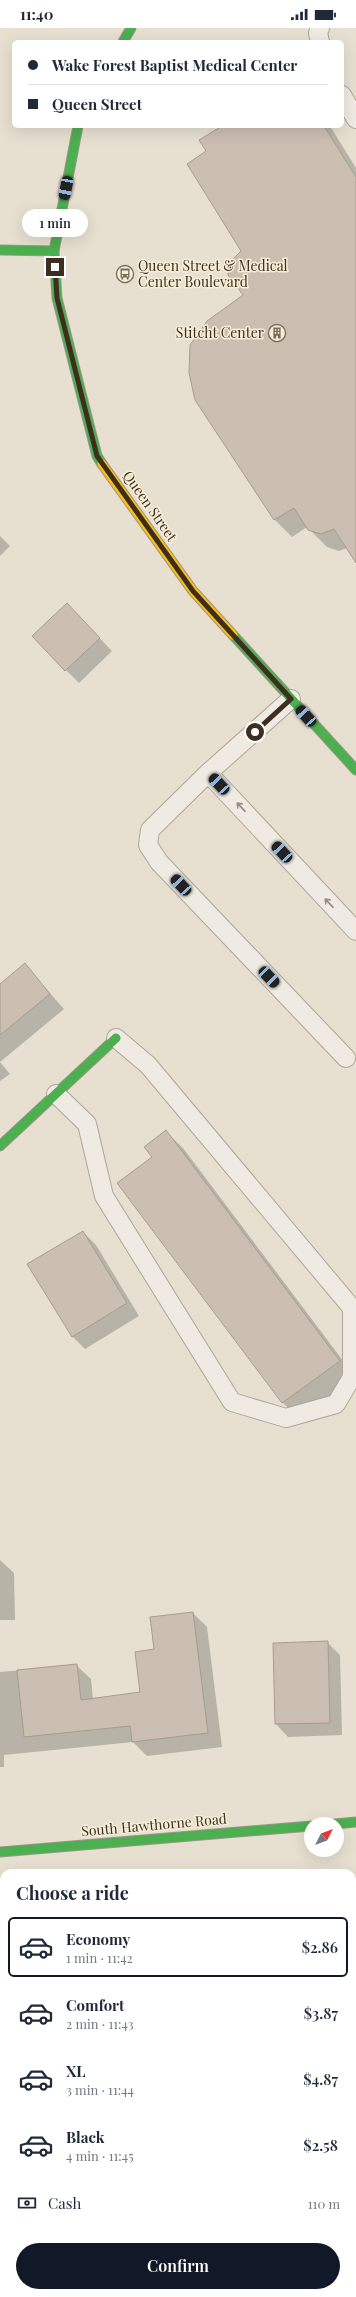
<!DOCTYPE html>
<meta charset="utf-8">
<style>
body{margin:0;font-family:"Playfair Display",serif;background:#f6f6f7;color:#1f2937;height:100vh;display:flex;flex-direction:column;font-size:15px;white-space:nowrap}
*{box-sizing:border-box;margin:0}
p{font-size:13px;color:#747a83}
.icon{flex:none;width:22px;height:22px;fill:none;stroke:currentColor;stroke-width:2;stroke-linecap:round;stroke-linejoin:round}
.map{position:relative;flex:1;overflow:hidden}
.sheet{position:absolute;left:0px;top:1841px;width:356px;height:428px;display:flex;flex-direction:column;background:#fff;border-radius:12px 12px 0 0;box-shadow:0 4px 16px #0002}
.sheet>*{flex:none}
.top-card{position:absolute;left:12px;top:12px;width:332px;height:88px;border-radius:6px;box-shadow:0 4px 16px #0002;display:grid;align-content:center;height:88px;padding:0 16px;background:#fff}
.needle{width:26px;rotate:48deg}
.tools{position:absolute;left:304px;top:1789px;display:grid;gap:8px}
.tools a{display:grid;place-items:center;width:40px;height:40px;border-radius:50%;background:#fff;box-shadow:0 4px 16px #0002;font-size:20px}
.end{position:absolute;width:18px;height:18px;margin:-9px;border:5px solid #3d2e20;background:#fff;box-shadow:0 0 0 2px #fff}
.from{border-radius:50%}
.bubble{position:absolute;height:28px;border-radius:14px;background:#fff;box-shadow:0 4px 16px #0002;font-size:13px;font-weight:600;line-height:28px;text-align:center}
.car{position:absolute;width:12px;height:24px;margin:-12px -6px;border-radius:5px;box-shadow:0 0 3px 1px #0007;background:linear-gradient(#222 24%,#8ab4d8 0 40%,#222 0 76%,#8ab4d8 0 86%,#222 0)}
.top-card b{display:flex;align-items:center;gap:14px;height:38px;font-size:15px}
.top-card b+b{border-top:1px solid #e0e1e3}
.top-card i{width:10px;height:10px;background:#1f2937}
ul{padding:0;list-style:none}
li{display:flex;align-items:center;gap:12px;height:60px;margin:0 8px 6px;padding:0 8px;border:2px solid transparent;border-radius:6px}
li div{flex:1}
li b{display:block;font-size:15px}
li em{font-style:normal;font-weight:600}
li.on{border-color:#111827}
li>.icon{width:36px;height:36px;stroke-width:1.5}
h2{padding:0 16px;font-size:18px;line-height:48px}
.pay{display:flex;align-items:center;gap:10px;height:44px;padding:0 16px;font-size:15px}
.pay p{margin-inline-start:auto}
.primary-button{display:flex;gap:8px;margin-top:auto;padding:8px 16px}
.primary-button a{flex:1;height:46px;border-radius:24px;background:#111827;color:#fff;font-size:16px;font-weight:600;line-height:46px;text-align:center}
.status{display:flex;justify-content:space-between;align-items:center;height:28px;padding:0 20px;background:#fff;direction:ltr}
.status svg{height:11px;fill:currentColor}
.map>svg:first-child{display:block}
.shadow{fill:#0003}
.building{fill:#cbbfb2;stroke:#a89c90}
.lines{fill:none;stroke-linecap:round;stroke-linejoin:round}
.lane-casing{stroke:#ada599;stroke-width:20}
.fast-casing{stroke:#9c958a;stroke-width:11}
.slow-casing{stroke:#9c958a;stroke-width:11}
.lane{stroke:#efebe3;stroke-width:18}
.fast{stroke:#4caf50;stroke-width:9}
.slow{stroke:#ffc107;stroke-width:9}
.oneway{stroke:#968c82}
.route{stroke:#3d2e20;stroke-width:5}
.labels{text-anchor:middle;stroke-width:3;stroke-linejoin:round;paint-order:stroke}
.poi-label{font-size:14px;fill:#3d2e20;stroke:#f7eed8;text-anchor:start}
.street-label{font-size:14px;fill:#3d2e20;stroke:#f7eed8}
</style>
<div class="status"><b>11:40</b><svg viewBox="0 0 49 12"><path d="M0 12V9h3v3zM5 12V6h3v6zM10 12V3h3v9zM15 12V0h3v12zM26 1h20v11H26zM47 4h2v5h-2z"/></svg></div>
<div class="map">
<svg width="356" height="2269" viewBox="0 0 356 2269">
<rect width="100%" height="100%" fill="#e7e0d1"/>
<!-- shadow -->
<g class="shadow">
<path d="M 223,98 L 330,98 L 356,140 L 356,533 L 347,520 L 339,523 L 327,519 L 307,499 L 292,509 L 275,492 L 196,372 L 245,267 L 242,223 L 208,124 Z"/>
<path d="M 0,508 L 10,518 L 0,528 Z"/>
<path d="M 79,589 L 112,623 L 79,655 L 66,642 Z"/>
<path d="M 25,937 L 64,981 L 0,1034 L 10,1046 L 0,1053 L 0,957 Z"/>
<path d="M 166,1104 L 183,1120 L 356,1350 L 300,1391 L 283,1375 L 119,1155 L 153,1129 Z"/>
<path d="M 83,1204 L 96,1217 L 139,1288 L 85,1321 L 72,1308 Z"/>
<path d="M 0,1532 L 14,1545 L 15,1592 L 0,1592 Z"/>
<path d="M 193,1585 L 207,1599 L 222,1719 L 147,1728 L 133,1714 L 4,1727 L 4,1739 L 0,1739 L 0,1644 L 76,1637 L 91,1651 L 93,1671 L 141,1665 L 155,1622 Z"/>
<path d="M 327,1614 L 340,1627 L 342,1707 L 288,1709 L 276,1696 Z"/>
<path d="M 4,1908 L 4,1999 L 0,1995 L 0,1909 Z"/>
<path d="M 352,1908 L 356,1912 L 356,1993 L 352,1994 Z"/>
<path d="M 4,2259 L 4,2265 L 295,2265 L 295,2268 L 309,2265 L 352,2265 L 352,2260 L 356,2264 L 356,2269 L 0,2269 L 0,2260 Z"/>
</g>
<!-- building -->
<g class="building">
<path d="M 222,98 L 324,98 L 356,149 L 356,535 L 334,501 L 321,506 L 308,502 L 294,480 L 274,492 L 195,372 L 189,345 L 190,317 L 207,293 L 243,267 L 228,247 L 229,235 L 241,223 L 187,136 L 206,123 L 199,112 Z"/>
<path d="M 67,575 L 100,610 L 65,643 L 32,608 Z"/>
<path d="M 25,935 L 50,966 L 0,1007 L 0,956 Z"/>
<path d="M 166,1102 L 340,1333 L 282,1375 L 117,1155 L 152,1129 L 144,1119 Z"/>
<path d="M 83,1203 L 127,1275 L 72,1309 L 27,1236 Z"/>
<path d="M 193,1584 L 208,1705 L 132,1714 L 130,1698 L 24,1709 L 17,1642 L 77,1636 L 81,1672 L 140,1664 L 135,1624 L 154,1621 L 150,1589 Z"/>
<path d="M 328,1613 L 330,1695 L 275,1696 L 273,1615 Z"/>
</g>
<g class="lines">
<!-- lane casing -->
<g class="lane-casing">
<g id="lane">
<path d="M 320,0 L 318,5 L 320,14"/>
<path d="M 342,67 L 356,91"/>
<path d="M 291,671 L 208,745 L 356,903"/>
<path d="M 208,745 L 150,802 L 148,817 L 159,834 L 346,1030"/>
<path d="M 56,1066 L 87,1096 L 104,1168 L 232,1374 L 286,1390 L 336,1376 L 352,1349 L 352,1280 L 148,1037 L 116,1010"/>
</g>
</g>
<!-- fast casing -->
<g class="fast-casing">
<g id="fast">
<path d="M 123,14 L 131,0"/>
<path d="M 78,98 L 54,223 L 57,270 L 97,428 L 102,436"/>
<path d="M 0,222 L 54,223"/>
<path d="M 233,607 L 356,742"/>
<path d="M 0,1118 L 116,1010"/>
<path d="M 335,1796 L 356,1794"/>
<path d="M 0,1824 L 311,1798"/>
</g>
</g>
<!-- slow casing -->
<g class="slow-casing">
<path id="slow" d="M 102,436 L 193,563 L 233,607"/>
</g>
<!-- lane -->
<use href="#lane" class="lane"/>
<!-- fast -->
<use href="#fast" class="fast"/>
<!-- slow -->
<use href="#slow" class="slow"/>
</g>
<!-- one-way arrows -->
<defs><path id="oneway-shaft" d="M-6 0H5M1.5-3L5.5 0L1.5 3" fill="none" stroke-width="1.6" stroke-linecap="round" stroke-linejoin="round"/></defs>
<g class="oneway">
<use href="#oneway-shaft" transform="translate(241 779) rotate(-133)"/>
<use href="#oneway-shaft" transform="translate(329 875) rotate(-133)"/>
</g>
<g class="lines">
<!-- route -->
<path class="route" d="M 55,239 L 57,270 L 97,428 L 193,563 L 291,671 L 255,704"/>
</g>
<!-- icons -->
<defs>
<g id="bus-ring" transform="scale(0.9)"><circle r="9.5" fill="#f7eed8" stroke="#786c5e" stroke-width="1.5"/><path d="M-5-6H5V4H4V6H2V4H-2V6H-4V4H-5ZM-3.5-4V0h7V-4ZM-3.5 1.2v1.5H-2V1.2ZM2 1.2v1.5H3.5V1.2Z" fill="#786c5e"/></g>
<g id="building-ring" transform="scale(0.9)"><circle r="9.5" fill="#f7eed8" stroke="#786c5e" stroke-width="1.5"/><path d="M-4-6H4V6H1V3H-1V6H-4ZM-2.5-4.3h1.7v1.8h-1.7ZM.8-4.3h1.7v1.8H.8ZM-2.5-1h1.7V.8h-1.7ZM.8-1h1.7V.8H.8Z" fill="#786c5e"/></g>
</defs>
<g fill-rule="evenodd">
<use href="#bus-ring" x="125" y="246"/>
<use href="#building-ring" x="277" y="305"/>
</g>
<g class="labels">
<!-- poi labels -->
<g class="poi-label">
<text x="138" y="243">Queen Street &amp; Medical<tspan x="138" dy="16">Center Boulevard</tspan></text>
<text x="264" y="310" text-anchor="end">Stitcht Center</text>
</g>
<!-- street labels -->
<g class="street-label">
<text transform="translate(150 478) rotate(55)" y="5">Queen Street</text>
<text transform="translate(154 1797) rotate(-5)" y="5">South Hawthorne Road</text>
</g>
</g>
</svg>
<div class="tools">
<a><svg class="needle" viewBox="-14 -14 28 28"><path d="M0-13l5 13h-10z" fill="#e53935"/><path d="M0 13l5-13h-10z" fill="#747a83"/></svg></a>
</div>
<i class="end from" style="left:255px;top:704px"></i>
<i class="end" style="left:55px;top:239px"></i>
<div class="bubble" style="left:22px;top:181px;width:66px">1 min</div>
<i class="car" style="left:66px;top:160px;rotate:191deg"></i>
<i class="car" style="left:306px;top:688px;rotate:318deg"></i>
<i class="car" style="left:219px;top:756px;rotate:317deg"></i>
<i class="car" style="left:282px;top:824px;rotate:317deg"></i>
<i class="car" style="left:181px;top:857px;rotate:317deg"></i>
<i class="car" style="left:269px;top:949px;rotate:136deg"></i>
<div class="top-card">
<b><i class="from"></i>Wake Forest Baptist Medical Center</b>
<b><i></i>Queen Street</b>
</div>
<section class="sheet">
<h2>Choose a ride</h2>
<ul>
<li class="on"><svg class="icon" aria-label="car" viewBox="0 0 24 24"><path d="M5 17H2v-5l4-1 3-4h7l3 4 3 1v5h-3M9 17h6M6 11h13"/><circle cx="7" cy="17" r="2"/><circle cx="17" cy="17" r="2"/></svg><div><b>Economy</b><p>1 min · 11:42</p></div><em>$2.86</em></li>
<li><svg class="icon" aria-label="car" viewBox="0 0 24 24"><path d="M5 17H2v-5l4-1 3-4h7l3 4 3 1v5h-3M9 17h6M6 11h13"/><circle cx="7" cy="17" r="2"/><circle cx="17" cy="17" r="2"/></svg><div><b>Comfort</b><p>2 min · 11:43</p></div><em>$3.87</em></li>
<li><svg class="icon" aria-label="car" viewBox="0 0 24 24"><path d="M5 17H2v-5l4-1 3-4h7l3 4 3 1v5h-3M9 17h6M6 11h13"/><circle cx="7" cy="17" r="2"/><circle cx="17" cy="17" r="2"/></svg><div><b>XL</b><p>3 min · 11:44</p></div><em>$4.87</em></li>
<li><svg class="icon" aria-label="car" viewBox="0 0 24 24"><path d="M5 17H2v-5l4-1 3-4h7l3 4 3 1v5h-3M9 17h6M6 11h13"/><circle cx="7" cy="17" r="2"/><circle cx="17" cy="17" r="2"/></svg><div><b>Black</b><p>4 min · 11:45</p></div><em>$2.58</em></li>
</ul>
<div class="pay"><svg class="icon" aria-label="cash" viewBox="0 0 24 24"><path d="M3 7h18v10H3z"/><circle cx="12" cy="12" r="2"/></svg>Cash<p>110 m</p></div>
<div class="primary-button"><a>Confirm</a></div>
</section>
</div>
